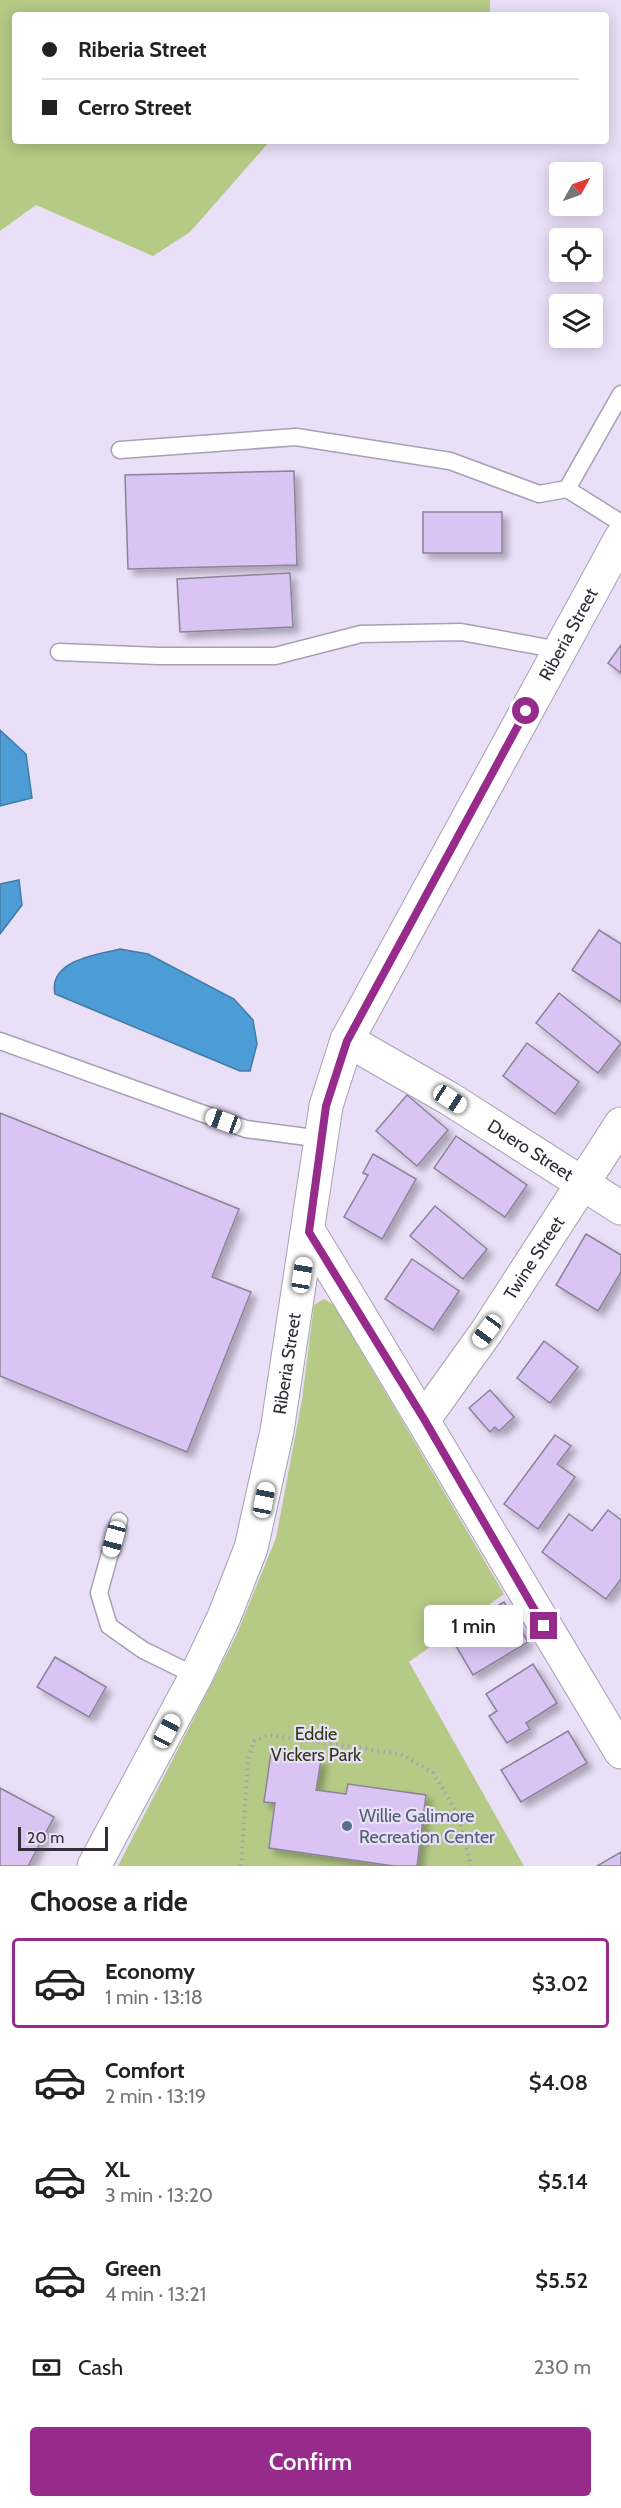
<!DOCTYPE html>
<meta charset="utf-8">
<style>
body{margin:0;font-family:Cabin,sans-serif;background:#f2f2f2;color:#222;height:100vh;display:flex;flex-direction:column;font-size:22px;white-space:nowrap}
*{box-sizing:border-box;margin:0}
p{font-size:20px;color:#767676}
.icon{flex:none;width:33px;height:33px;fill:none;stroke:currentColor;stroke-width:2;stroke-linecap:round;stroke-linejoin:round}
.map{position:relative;height:1866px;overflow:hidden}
.details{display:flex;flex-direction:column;background:#fff;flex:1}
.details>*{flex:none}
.banner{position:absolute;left:12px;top:12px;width:597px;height:132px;border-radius:6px;box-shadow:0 3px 15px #0003;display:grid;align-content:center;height:132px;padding:0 30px;background:#fff}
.needle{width:39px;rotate:50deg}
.fabs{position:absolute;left:549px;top:162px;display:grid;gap:12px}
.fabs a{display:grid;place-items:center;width:54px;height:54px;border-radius:6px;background:#fff;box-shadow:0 3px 15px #0003;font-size:30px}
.scale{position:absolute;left:18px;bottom:15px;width:90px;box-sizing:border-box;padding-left:6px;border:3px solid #322e38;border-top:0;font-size:16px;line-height:21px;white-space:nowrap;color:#322e38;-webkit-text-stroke:4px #e9dff7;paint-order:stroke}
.end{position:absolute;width:27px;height:27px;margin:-14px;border:8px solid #972b8c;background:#fff;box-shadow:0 0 0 3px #fff}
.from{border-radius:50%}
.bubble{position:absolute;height:42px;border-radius:6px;background:#fff;box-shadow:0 3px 15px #0003;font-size:20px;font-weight:600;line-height:42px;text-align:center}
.car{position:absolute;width:18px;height:36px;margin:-18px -9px;border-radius:8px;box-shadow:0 0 4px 2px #0007;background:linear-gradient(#fff 24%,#345 0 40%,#fff 0 76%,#345 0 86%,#fff 0)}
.banner b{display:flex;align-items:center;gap:21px;height:57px;font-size:22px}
.banner b+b{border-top:2px solid #e0e0e0}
.banner i{width:15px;height:15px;background:#222}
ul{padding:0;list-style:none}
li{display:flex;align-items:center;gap:18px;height:90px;margin:0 12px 9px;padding:0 18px;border:3px solid transparent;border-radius:6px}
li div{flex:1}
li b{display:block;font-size:22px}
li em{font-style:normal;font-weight:600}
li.selected{border-color:#972b8c}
li>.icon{width:54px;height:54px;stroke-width:1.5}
h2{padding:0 30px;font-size:27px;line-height:72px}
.pay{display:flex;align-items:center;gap:15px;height:66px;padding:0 30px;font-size:22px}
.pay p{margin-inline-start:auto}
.action{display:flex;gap:12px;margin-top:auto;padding:12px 30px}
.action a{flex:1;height:69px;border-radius:6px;background:#972b8c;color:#fff;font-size:24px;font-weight:600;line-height:69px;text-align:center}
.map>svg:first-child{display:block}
.green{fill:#b4ca85}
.water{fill:#4c9cd5;stroke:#447ba6;stroke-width:1.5}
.building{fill:#d9c4f4;stroke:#8c8399;stroke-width:1.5;filter:url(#shadow)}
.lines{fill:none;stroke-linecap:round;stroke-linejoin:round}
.service-casing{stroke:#a89fb6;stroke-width:19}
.minor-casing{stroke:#a89fb6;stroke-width:35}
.path{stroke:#a8a0b3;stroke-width:4;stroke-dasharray:1.5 4.5;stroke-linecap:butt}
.service{stroke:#fff;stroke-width:16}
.minor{stroke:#fff;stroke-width:33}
.route{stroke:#972b8c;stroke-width:8}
.service-dot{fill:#5c6f8a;stroke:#e9dff7;stroke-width:2}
.labels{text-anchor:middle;stroke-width:4.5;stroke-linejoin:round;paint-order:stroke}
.street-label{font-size:18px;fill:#322e38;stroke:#e9dff7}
.park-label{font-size:18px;fill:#2f3915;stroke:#e9dff7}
.service-label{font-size:18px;fill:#4e5e75;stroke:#e9dff7;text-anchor:start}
</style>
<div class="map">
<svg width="621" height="1866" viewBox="0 0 621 1866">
<defs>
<filter id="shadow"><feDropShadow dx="5.5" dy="5.5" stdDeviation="3" flood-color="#0004"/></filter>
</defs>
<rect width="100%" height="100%" fill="#e9dff7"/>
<!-- green -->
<g class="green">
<path d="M 0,0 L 490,0 L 490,15 L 15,15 L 15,141 L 270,141 L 190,232 L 153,256 L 36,205 L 0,231 Z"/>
<path d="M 324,1299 L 334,1305 L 504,1594 L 409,1662 L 524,1866 L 118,1866 L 236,1636 L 276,1538 L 302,1400 L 314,1305 Z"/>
</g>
<!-- water -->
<g class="water">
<path d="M 0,730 L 26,754 L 32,798 L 0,806 Z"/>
<path d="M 19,880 L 22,905 L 0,934 L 0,884 Z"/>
<path d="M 120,949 L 148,954 L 234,999 L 253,1020 L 257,1044 L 250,1071 L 240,1071 L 55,994 C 48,960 97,955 120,949 Z"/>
</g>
<!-- building -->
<g class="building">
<path d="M 294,471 L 297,565 L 128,569 L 125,475 Z"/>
<rect x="423" y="512" width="79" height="41"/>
<path d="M 290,573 L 293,627 L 180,632 L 177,579 Z"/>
<path d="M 621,645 L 621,673 L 608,663 Z"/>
<path d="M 599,930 L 621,944 L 621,1002 L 572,970 Z"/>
<path d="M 559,993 L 621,1043 L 598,1073 L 536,1023 Z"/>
<path d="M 527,1043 L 579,1082 L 555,1114 L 503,1076 Z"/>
<path d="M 407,1095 L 448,1130 L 417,1166 L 376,1131 Z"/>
<path d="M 0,1113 L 239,1209 L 212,1277 L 251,1292 L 187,1452 L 0,1376 Z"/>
<path d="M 456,1136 L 527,1185 L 505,1217 L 434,1168 Z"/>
<path d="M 373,1154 L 416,1179 L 382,1239 L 344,1217 L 368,1175 L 363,1173 Z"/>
<path d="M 435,1206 L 487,1249 L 463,1279 L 410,1236 Z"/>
<path d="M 586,1234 L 621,1255 L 621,1272 L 598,1311 L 556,1285 Z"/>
<path d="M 412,1259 L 459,1291 L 433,1330 L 385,1299 Z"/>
<path d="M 544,1341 L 578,1367 L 550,1403 L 517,1378 Z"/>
<path d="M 490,1390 L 514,1417 L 499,1431 L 495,1427 L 490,1432 L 469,1408 Z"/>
<path d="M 555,1435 L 571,1446 L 557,1464 L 575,1477 L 538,1529 L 504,1504 Z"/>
<path d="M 608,1510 L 621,1520 L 621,1579 L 606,1599 L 542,1552 L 569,1514 L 592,1531 Z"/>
<path d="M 504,1602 L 528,1642 L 473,1675 L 449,1634 Z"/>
<path d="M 55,1657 L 106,1687 L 89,1717 L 37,1687 Z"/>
<path d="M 533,1664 L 557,1703 L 526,1723 L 530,1729 L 507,1743 L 489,1716 L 497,1711 L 486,1694 Z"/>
<path d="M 568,1731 L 587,1763 L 521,1802 L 501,1770 Z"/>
<path d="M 271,1753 L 321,1760 L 316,1790 L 346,1794 L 348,1784 L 426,1795 L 417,1866 L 394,1866 L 269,1848 L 275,1803 L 264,1802 Z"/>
<path d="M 0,1788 L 54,1817 L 28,1866 L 0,1866 Z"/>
<path d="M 621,1852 L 621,1866 L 597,1866 Z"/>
</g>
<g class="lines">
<!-- service casing -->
<g class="service-casing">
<g id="service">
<path d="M 621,394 L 567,489 L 621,523"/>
<path d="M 120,450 L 296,437 L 450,461 L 539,494 L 567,489"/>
<path d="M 59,652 L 159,656 L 275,656 L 361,634 L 461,632 L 560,650"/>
<path d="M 0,1041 L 246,1129 L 322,1139"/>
<path d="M 119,1521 L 99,1593 L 109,1626 L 143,1650 L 196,1676"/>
</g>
</g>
<!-- minor casing -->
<g class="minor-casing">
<g id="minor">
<path id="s1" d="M 347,1040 L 450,1099 L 621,1208"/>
<path d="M 309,1232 C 415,1404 516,1579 621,1752"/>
<path id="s2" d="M 424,1419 L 487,1331 L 621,1124"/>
<path id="s3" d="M 94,1866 L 196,1676 L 224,1617 L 251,1548 L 277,1431 L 326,1106 L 347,1040 L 621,538"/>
</g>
</g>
<!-- path -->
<path class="path" d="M 241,1866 L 248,1760 L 254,1741 L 269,1735 L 401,1754 L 433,1773 L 458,1814 L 471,1866"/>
<!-- service -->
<use href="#service" class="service"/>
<!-- minor -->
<use href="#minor" class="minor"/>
</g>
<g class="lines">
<!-- route -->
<path class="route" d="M 526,711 L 347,1041 L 326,1106 L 309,1232 L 424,1419 L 544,1626"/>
</g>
<!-- markers -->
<circle class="service-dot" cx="347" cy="1826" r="6"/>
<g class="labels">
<!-- street labels -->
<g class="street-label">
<text dy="6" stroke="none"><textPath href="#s3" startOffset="1335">Riberia Street</textPath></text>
<text dy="6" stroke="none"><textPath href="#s1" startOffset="214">Duero Street</textPath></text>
<text dy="6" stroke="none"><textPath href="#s2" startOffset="195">Twine Street</textPath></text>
<text dy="6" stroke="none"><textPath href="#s3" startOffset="543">Riberia Street</textPath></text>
</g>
<!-- park labels -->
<g class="park-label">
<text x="316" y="1740">Eddie<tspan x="316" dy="21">Vickers Park</tspan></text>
</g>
<!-- service labels -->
<g class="service-label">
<text x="359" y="1822">Willie Galimore<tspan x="359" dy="21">Recreation Center</tspan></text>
</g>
</g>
</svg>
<div class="fabs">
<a><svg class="needle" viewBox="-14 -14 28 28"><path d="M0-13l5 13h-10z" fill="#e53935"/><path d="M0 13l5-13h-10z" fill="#767676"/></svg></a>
<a><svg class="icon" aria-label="locate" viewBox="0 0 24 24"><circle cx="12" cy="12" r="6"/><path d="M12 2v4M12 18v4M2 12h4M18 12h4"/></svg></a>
<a><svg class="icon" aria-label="layers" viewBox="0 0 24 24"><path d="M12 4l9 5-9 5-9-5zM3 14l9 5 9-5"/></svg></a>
</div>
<div class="scale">20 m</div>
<i class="end from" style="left:526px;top:711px"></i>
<i class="end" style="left:544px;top:1626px"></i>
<div class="bubble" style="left:424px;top:1605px;width:99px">1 min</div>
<i class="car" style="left:450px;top:1099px;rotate:123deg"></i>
<i class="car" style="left:223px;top:1121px;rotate:290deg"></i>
<i class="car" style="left:302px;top:1275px;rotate:9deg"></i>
<i class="car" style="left:487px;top:1331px;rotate:216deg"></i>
<i class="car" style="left:264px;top:1500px;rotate:11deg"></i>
<i class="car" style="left:114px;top:1539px;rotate:195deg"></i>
<i class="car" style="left:167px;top:1731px;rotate:28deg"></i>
<div class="banner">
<b><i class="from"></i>Riberia Street</b>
<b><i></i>Cerro Street</b>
</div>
</div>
<section class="details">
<h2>Choose a ride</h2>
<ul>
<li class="selected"><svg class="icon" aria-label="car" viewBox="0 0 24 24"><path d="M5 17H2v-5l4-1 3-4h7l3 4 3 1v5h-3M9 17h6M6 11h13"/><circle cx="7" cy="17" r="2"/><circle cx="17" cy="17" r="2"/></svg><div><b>Economy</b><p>1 min · 13:18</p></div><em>$3.02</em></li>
<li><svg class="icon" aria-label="car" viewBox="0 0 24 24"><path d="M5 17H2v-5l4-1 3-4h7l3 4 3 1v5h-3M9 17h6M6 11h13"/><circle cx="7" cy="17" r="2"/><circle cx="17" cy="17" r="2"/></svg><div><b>Comfort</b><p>2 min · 13:19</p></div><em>$4.08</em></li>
<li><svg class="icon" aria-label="car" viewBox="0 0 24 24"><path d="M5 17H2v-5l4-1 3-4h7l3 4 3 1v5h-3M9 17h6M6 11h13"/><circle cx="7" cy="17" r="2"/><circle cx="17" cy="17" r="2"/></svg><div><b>XL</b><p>3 min · 13:20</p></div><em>$5.14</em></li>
<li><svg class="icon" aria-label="car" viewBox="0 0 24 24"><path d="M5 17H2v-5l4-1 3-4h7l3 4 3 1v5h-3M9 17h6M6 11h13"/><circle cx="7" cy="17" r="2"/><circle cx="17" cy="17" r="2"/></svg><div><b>Green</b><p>4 min · 13:21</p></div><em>$5.52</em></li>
</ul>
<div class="pay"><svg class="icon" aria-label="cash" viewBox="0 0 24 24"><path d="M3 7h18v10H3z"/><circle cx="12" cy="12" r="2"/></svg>Cash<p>230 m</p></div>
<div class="action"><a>Confirm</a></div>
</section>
